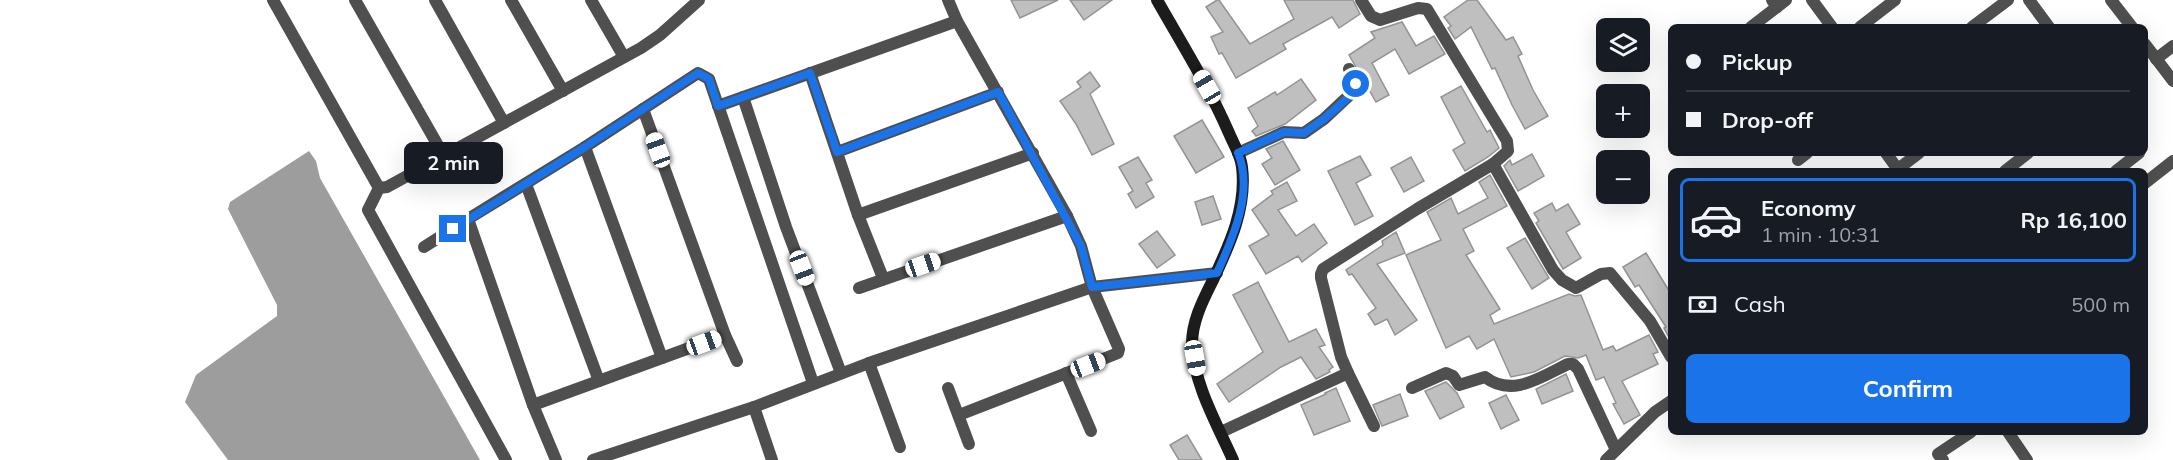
<!DOCTYPE html>
<meta charset="utf-8">
<style>
body{margin:0;font-family:Mulish,sans-serif;background:#20242c;color:#f1f3f6;height:100vh;display:flex;flex-direction:column;font-size:22px;white-space:nowrap}
*{box-sizing:border-box;margin:0}
p{font-size:20px;color:#9ea1a6}
.icon{flex:none;width:33px;height:33px;fill:none;stroke:currentColor;stroke-width:2;stroke-linecap:round;stroke-linejoin:round}
.map{position:relative;flex:1;overflow:hidden}
.details{position:absolute;left:1668px;top:168px;width:480px;height:267px;display:flex;flex-direction:column;background:#171b24;border-radius:9px;box-shadow:0 6px 24px #0002}
.details>*{flex:none}
.banner{position:absolute;left:1668px;top:24px;width:480px;height:132px;border-radius:9px;box-shadow:0 6px 24px #0002;display:grid;align-content:center;height:132px;padding:0 18px;background:#171b24}
.controls{position:absolute;left:1596px;top:18px;display:grid;gap:12px}
.controls a{display:grid;place-items:center;width:54px;height:54px;border-radius:9px;background:#171b24;box-shadow:0 6px 24px #0002;font-size:30px}
.end{position:absolute;width:27px;height:27px;margin:-14px;border:8px solid #1a73e8;background:#fff;box-shadow:0 0 0 3px #fff}
.from{border-radius:50%}
.bubble{position:absolute;height:42px;border-radius:9px;background:#171b24;box-shadow:0 6px 24px #0002;font-size:20px;font-weight:700;line-height:42px;text-align:center}
.car{position:absolute;width:18px;height:36px;margin:-18px -9px;border-radius:8px;box-shadow:0 0 4px 2px #0007;background:linear-gradient(#fff 24%,#345 0 40%,#fff 0 76%,#345 0 86%,#fff 0)}
.banner b{display:flex;align-items:center;gap:21px;height:57px;font-size:22px}
.banner b+b{border-top:2px solid #363941}
.banner i{width:15px;height:15px;background:#f1f3f6}
ul{padding:10px 0 0;list-style:none}
li{display:flex;align-items:center;gap:18px;height:84px;margin:0 12px 9px;padding:0 6px;border:3px solid transparent;border-radius:9px}
li div{flex:1}
li b{display:block;font-size:22px}
li em{font-style:normal;font-weight:700}
li.on{border-color:#1a73e8}
li>.icon{width:54px;height:54px;stroke-width:1.5}
.pay{display:flex;align-items:center;gap:15px;height:66px;padding:0 18px;font-size:22px}
.pay p{margin-inline-start:auto}
.button{display:flex;gap:12px;margin-top:auto;padding:12px 18px}
.button a{flex:1;height:69px;border-radius:9px;background:#1a73e8;color:#fff;font-size:24px;font-weight:700;line-height:69px;text-align:center}
.map>svg:first-child{display:block}
.water{fill:#9d9d9d}
.building{fill:#bfbfbf;stroke:#939393;stroke-width:1.5}
.lines{fill:none;stroke-linecap:round;stroke-linejoin:round}
.street{stroke:#4f4f4f;stroke-width:12}
.secondary{stroke:#1c1c1c;stroke-width:12}
.route{stroke:#1a73e8;stroke-width:8}
</style>
<div class="map">
<svg width="2173" height="460" viewBox="0 0 2173 460">
<rect width="100%" height="100%" fill="#fff"/>
<!-- water -->
<path class="water" d="M 309,151 L 316,161 L 320,178 L 480,460 L 228,460 L 185,402 L 196,375 L 277,316 L 277,305 L 228,209 L 230,202 Z"/>
<!-- building -->
<g class="building">
<path d="M 1011,0 L 1058,0 L 1020,18 Z"/>
<path d="M 1070,0 L 1112,0 L 1084,20 Z"/>
<path d="M 1217,0 L 1219,0 L 1250,44 L 1294,19 L 1284,0 L 1353,0 L 1360,14 L 1339,28 L 1332,17 L 1283,44 L 1286,49 L 1236,78 L 1222,53 L 1219,54 L 1211,37 L 1223,32 L 1206,7 Z"/>
<path d="M 1468,0 L 1477,0 L 1506,40 L 1513,37 L 1522,54 L 1518,56 L 1533,90 L 1548,116 L 1525,129 L 1512,105 L 1495,68 L 1492,69 L 1471,27 L 1455,39 L 1448,28 L 1451,26 L 1444,17 Z"/>
<path d="M 1402,22 L 1416,46 L 1434,36 L 1445,54 L 1409,74 L 1395,49 L 1372,63 L 1389,95 L 1376,102 L 1349,55 L 1375,38 L 1371,32 Z"/>
<path d="M 1090,72 L 1100,86 L 1090,94 L 1114,144 L 1092,155 L 1076,124 L 1060,101 L 1081,87 L 1077,82 Z"/>
<path d="M 1301,79 L 1316,100 L 1285,124 L 1256,136 L 1252,131 L 1258,126 L 1248,108 L 1275,92 L 1277,95 Z"/>
<path d="M 1461,86 L 1487,132 L 1490,130 L 1499,148 L 1488,157 L 1465,171 L 1453,150 L 1465,143 L 1441,97 Z"/>
<path d="M 1202,120 L 1224,157 L 1196,173 L 1174,136 Z"/>
<path d="M 1283,141 L 1300,170 L 1275,185 L 1262,164 L 1272,158 L 1266,149 Z"/>
<path d="M 1532,154 L 1544,176 L 1518,191 L 1504,166 L 1510,160 L 1512,165 Z"/>
<path d="M 1360,156 L 1371,175 L 1356,183 L 1373,216 L 1355,225 L 1328,171 Z"/>
<path d="M 1138,157 L 1152,180 L 1146,183 L 1154,197 L 1136,208 L 1128,194 L 1133,191 L 1119,167 Z"/>
<path d="M 1411,157 L 1424,181 L 1404,192 L 1391,168 Z"/>
<path d="M 1490,175 L 1507,206 L 1463,229 L 1474,251 L 1466,255 L 1500,309 L 1490,315 L 1494,324 L 1569,294 L 1575,296 L 1581,295 L 1603,350 L 1613,346 L 1616,351 L 1649,335 L 1658,352 L 1653,354 L 1658,364 L 1622,381 L 1640,415 L 1624,424 L 1613,404 L 1616,403 L 1604,377 L 1596,380 L 1586,355 L 1578,358 L 1565,356 L 1534,372 L 1511,377 L 1494,339 L 1477,349 L 1469,336 L 1446,348 L 1406,255 L 1441,240 L 1427,212 L 1451,198 L 1458,214 L 1488,198 L 1479,182 Z"/>
<path d="M 1287,182 L 1297,201 L 1278,210 L 1296,236 L 1314,224 L 1327,243 L 1302,262 L 1298,256 L 1266,274 L 1249,246 L 1269,235 L 1252,210 L 1273,194 L 1271,191 Z"/>
<path d="M 1213,196 L 1221,219 L 1202,225 L 1195,202 Z"/>
<path d="M 1552,203 L 1556,211 L 1568,204 L 1580,224 L 1566,232 L 1581,258 L 1563,269 L 1536,223 L 1539,221 L 1534,213 Z"/>
<path d="M 1157,231 L 1175,255 L 1157,268 L 1139,244 Z"/>
<path d="M 1396,232 L 1405,253 L 1377,264 L 1417,320 L 1395,335 L 1387,319 L 1375,325 L 1368,314 L 1376,308 L 1352,274 L 1349,275 L 1346,270 L 1383,245 L 1382,241 Z"/>
<path d="M 1525,238 L 1549,278 L 1532,289 L 1507,248 Z"/>
<path d="M 1646,253 L 1671,294 L 1671,341 L 1664,328 L 1666,327 L 1639,285 L 1635,287 L 1623,267 Z"/>
<path d="M 1258,282 L 1289,342 L 1316,329 L 1325,345 L 1319,347 L 1333,367 L 1329,370 L 1330,372 L 1316,379 L 1301,357 L 1281,367 L 1229,402 L 1217,384 L 1263,352 L 1233,295 Z"/>
<path d="M 1566,374 L 1573,391 L 1542,404 L 1536,389 Z"/>
<path d="M 1446,382 L 1457,393 L 1464,407 L 1440,419 L 1425,391 Z"/>
<path d="M 1336,388 L 1350,421 L 1314,435 L 1301,405 L 1326,394 L 1325,393 Z"/>
<path d="M 1400,394 L 1408,416 L 1382,426 L 1373,405 Z"/>
<path d="M 1506,395 L 1519,420 L 1501,429 L 1489,403 Z"/>
<path d="M 1187,435 L 1202,460 L 1179,460 L 1170,445 Z"/>
</g>
<g class="lines">
<!-- street -->
<g class="street">
<path d="M 273,0 L 379,188"/>
<path d="M 355,0 L 444,156"/>
<path d="M 435,0 L 504,123"/>
<path d="M 511,0 L 563,91"/>
<path d="M 591,0 L 624,57"/>
<path d="M 948,0 L 957,21"/>
<path d="M 1772,0 L 1777,7 L 1786,0"/>
<path d="M 1812,0 L 1832,27"/>
<path d="M 2029,0 L 2049,27"/>
<path d="M 2111,0 L 2132,27"/>
<path d="M 1751,27 L 1777,7"/>
<path d="M 1860,27 L 1895,0"/>
<path d="M 1972,27 L 2008,0"/>
<path d="M 2145,44 L 2173,81"/>
<path d="M 2156,59 L 2173,46"/>
<path d="M 810,73 L 858,215 L 883,278"/>
<path d="M 743,97 L 786,227 L 841,373"/>
<path d="M 718,106 L 957,21 L 1067,216 L 1081,246 L 1092,287 L 1119,349 L 1118,353 L 1108,357 L 959,415"/>
<path d="M 643,109 L 725,335 L 737,361"/>
<path d="M 585,147 L 662,358"/>
<path d="M 837,152 L 998,92"/>
<path d="M 1238,153 L 1284,132 L 1304,133 L 1324,119 L 1356,89 L 1356,84 L 1349,69"/>
<path d="M 1886,153 L 1899,171"/>
<path d="M 1798,160 L 1807,153"/>
<path d="M 1493,164 L 1553,270 L 1562,280 L 1576,288 L 1601,274 L 1610,273 L 1650,321 L 1671,357"/>
<path d="M 1898,169 L 1919,153"/>
<path d="M 2005,171 L 2028,153"/>
<path d="M 2116,171 L 2139,153"/>
<path d="M 2145,183 L 2173,161"/>
<path d="M 526,184 L 599,381"/>
<path d="M 858,215 L 1033,153"/>
<path d="M 424,247 L 468,219"/>
<path d="M 859,288 L 1067,216"/>
<path d="M 869,363 L 900,447"/>
<path d="M 1066,373 L 1091,431"/>
<path d="M 1348,373 L 1374,426"/>
<path d="M 948,388 L 969,444"/>
<path d="M 1412,388 L 1446,373 L 1453,376 L 1459,385 L 1485,377 C 1512,398 1541,377 1568,364 L 1573,364 L 1578,369 L 1616,450"/>
<path d="M 533,405 L 725,335"/>
<path d="M 754,407 L 772,460"/>
<path d="M 1221,432 L 1348,373 L 1341,357 L 1321,278 L 1321,274 L 1323,269 L 1417,209 L 1493,164 L 1508,151 L 1507,141 L 1427,9 L 1418,8 L 1380,20 L 1371,16 L 1361,0"/>
<path d="M 2008,432 L 2027,460"/>
<path d="M 506,460 L 368,210 L 379,188 L 387,187 L 641,48 L 660,35 L 699,0"/>
<path d="M 556,460 L 533,405 L 468,219 L 585,147 L 698,73 L 709,79 L 813,383"/>
<path d="M 593,460 L 754,407 L 869,363 L 1092,287 L 1217,273"/>
<path d="M 1606,460 L 1655,412 L 1671,401"/>
<path d="M 1943,460 L 1938,454 L 1971,432"/>
</g>
<!-- secondary -->
<path class="secondary" d="M 1157,0 C 1182,44 1209,87 1229,133 C 1233,143 1241,155 1242,167 C 1247,207 1230,244 1213,280 C 1203,300 1192,321 1192,344 C 1194,385 1217,424 1233,460"/>
</g>
<g class="lines">
<!-- route -->
<path class="route" d="M 453,229 L 585,147 L 698,73 L 709,79 L 718,106 L 810,73 L 837,152 L 998,92 L 1081,246 L 1092,287 L 1200,275 L 1217,273 C 1233,238 1254,191 1238,153 L 1284,132 L 1304,133 L 1324,119 L 1353,93 L 1356,84"/>
</g>
</svg>
<div class="controls">
<a><svg class="icon" aria-label="layers" viewBox="0 0 24 24"><path d="M12 4l9 5-9 5-9-5zM3 14l9 5 9-5"/></svg></a>
<a>+</a>
<a>−</a>
</div>
<i class="end from" style="left:1356px;top:84px"></i>
<i class="end" style="left:453px;top:229px"></i>
<div class="bubble" style="left:404px;top:142px;width:99px">2 min</div>
<i class="car" style="left:1207px;top:87px;rotate:330deg"></i>
<i class="car" style="left:658px;top:150px;rotate:340deg"></i>
<i class="car" style="left:923px;top:265px;rotate:71deg"></i>
<i class="car" style="left:802px;top:268px;rotate:159deg"></i>
<i class="car" style="left:704px;top:343px;rotate:70deg"></i>
<i class="car" style="left:1195px;top:358px;rotate:170deg"></i>
<i class="car" style="left:1088px;top:365px;rotate:69deg"></i>
<div class="banner">
<b><i class="from"></i>Pickup</b>
<b><i></i>Drop-off</b>
</div>
<section class="details">
<ul>
<li class="on"><svg class="icon" aria-label="car" viewBox="0 0 24 24"><path d="M5 17H2v-5l4-1 3-4h7l3 4 3 1v5h-3M9 17h6M6 11h13"/><circle cx="7" cy="17" r="2"/><circle cx="17" cy="17" r="2"/></svg><div><b>Economy</b><p>1 min · 10:31</p></div><em>Rp 16,100</em></li>
</ul>
<div class="pay"><svg class="icon" aria-label="cash" viewBox="0 0 24 24"><path d="M3 7h18v10H3z"/><circle cx="12" cy="12" r="2"/></svg>Cash<p>500 m</p></div>
<div class="button"><a>Confirm</a></div>
</section>
</div>
